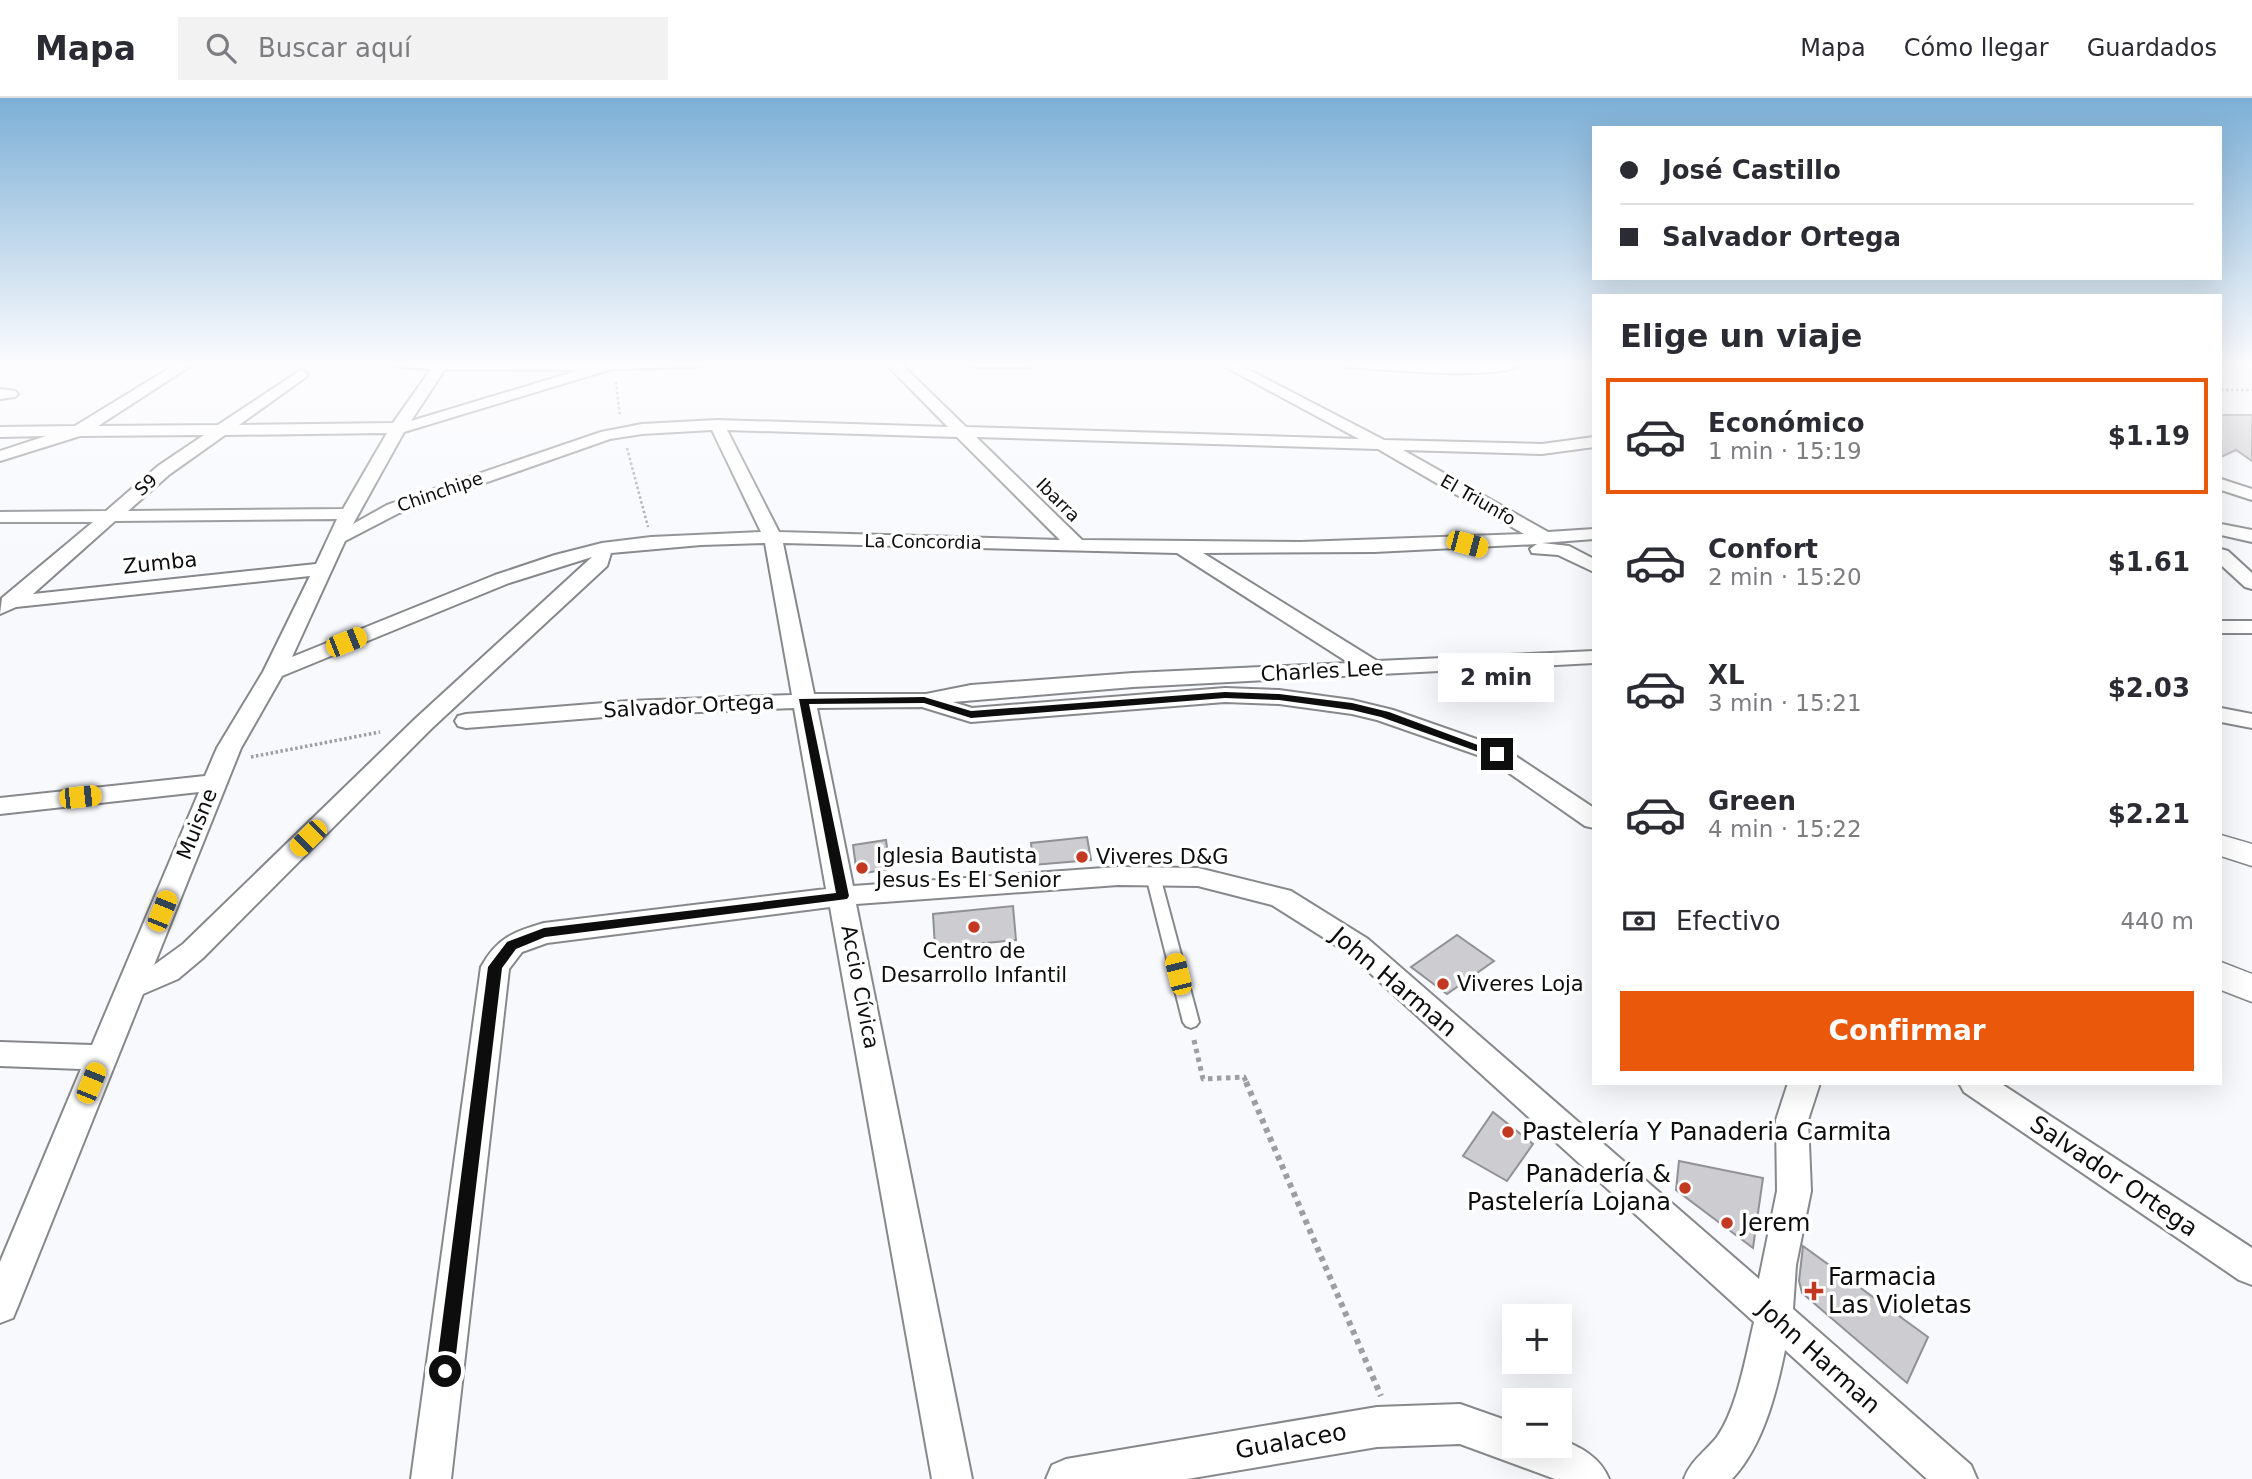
<!DOCTYPE html>
<html lang="es">
<meta charset="utf-8">
<style>
body{margin:0;font-family:"DejaVu Sans",sans-serif;background:#f2f2f3;color:#2b2b33;height:100vh;display:flex;flex-direction:column;font-size:26px;white-space:nowrap}
*{box-sizing:border-box;margin:0}
p{font-size:23px;color:#7c7c81}
.icon{flex:none;width:38px;height:38px;fill:none;stroke:currentColor;stroke-width:2;stroke-linecap:round;stroke-linejoin:round}
.map{position:relative;flex:1;overflow:hidden}
.drawer{position:absolute;left:1592px;top:196px;width:630px;height:791px;display:flex;flex-direction:column;background:#fff;border-radius:0px;box-shadow:0 7px 28px #0002}
.drawer>*{flex:none}
.banner{position:absolute;left:1592px;top:28px;width:630px;height:154px;border-radius:0px;box-shadow:0 7px 28px #0002;display:grid;align-content:center;height:154px;padding:0 28px;background:#fff}
.controls{position:absolute;left:1502px;top:1206px;display:grid;gap:14px}
.controls a{display:grid;place-items:center;width:70px;height:70px;border-radius:0px;background:#fff;box-shadow:0 7px 28px #0002;font-size:35px}
.end{position:absolute;width:32px;height:32px;margin:-16px;border:9px solid #0d0d0e;background:#fff;box-shadow:0 0 0 4px #fff}
.from{border-radius:50%}
.bubble{position:absolute;height:49px;border-radius:0px;background:#fff;box-shadow:0 7px 28px #0002;font-size:23px;font-weight:600;line-height:49px;text-align:center}
.car{position:absolute;width:21px;height:42px;margin:-21px -10px;border-radius:9px;box-shadow:0 0 5px 2px #0007;background:linear-gradient(#f5c518 24%,#345 0 40%,#f5c518 0 76%,#345 0 86%,#f5c518 0)}
.banner b{display:flex;align-items:center;gap:24px;height:66px;font-size:26px}
.banner b+b{border-top:2px solid #e1e1e2}
.banner i{width:18px;height:18px;background:#2b2b33}
ul{padding:0;list-style:none}
li{display:flex;align-items:center;gap:21px;height:116px;margin:0 14px 10px;padding:0 14px;border:4px solid transparent;border-radius:0px}
li div{flex:1}
li b{display:block;font-size:26px}
li em{font-style:normal;font-weight:600}
li.on{border-color:#ea580c}
li>.icon{width:63px;height:63px;stroke-width:1.5}
h2{padding:0 28px;font-size:32px;line-height:84px}
.pay{display:flex;align-items:center;gap:18px;height:77px;padding:0 28px;font-size:26px}
.pay p{margin-inline-start:auto}
.primary-button{display:flex;gap:14px;margin-top:auto;padding:14px 28px}
.primary-button a{flex:1;height:80px;border-radius:0px;background:#ea580c;color:#fff;font-size:28px;font-weight:600;line-height:80px;text-align:center}
header{display:flex;align-items:center;gap:42px;box-sizing:border-box;height:98px;padding:0 35px;background:#fff;border-bottom:2px solid #e1e1e2}
header strong{font-size:33px}
nav{display:flex;gap:38px;margin-inline-start:auto;font-size:24px}
.search{width:490px;height:63px;background:#f2f2f3;display:flex;align-items:center;gap:18px;box-sizing:border-box;padding:0 24px;border-radius:0px;color:#7c7c81;font-size:26px}
.map>svg:first-child{display:block}
.building{fill:#cdccd0;stroke:#919093;stroke-width:2}
.lines{fill:none;stroke-linecap:round;stroke-linejoin:round}
.service-casing{stroke:#87888b;stroke-width:4}
.minor-casing{stroke:#87888b;stroke-width:4}
.tertiary-casing{stroke:#87888b;stroke-width:3}
.path-far3{stroke:#9d9ea0;stroke-width:2.5;stroke-dasharray:2.5 2.5;stroke-linecap:butt}
.path-far2{stroke:#9d9ea0;stroke-width:3.5;stroke-dasharray:2.5 2.5;stroke-linecap:butt}
.path-far1{stroke:#9d9ea0;stroke-width:5;stroke-dasharray:4.5 4.5;stroke-linecap:butt}
.path{stroke:#9d9ea0;stroke-width:6;stroke-dasharray:5 5;stroke-linecap:butt}
.service{fill:#fff;fill-rule:evenodd}
.minor{fill:#fff;fill-rule:evenodd}
.tertiary{fill:#fff;fill-rule:evenodd}
.route{fill:#0d0d0e}
.poi-dot{fill:#c33820;stroke:#fff;stroke-width:2.5}
.labels{text-anchor:middle;stroke-width:7;stroke-linejoin:round;paint-order:stroke}
.far-street-label{font-size:18px;fill:#0d0d0e;stroke:#fff}
.street-label{font-size:21px;fill:#0d0d0e;stroke:#fff}
.poi-label{font-size:21px;fill:#0d0d0e;stroke:#fff;text-anchor:start}
.near-street-label{font-size:24px;fill:#0d0d0e;stroke:#fff}
.near-poi-label{font-size:24px;fill:#0d0d0e;stroke:#fff;text-anchor:start}
</style>
<header>
<strong>Mapa</strong>
<div class="search"><svg class="icon" aria-label="search" viewBox="0 0 24 24"><circle cx="10" cy="10" r="6"/><path d="M15 15l6 6"/></svg>Buscar aquí</div>
<nav><a>Mapa</a><a>Cómo llegar</a><a>Guardados</a></nav>
</header>
<div class="map">
<svg width="2252" height="1381" viewBox="0 0 2252 1381">
<rect width="100%" height="100%" fill="#f8f9fd"/>
<!-- building -->
<g class="building">
<path d="M 2221,317 L 2252,317 L 2252,363 L 2236,352 L 2221,359 Z"/>
<path d="M 1087,739 L 1091,762 L 1033,767 L 1031,745 Z"/>
<path d="M 886,742 L 890,771 L 865,775 L 856,769 L 853,747 Z"/>
<path d="M 1013,808 L 1016,842 L 935,850 L 933,816 Z"/>
<path d="M 1457,837 L 1494,863 L 1447,896 L 1411,869 Z"/>
<path d="M 1493,1014 L 1533,1046 L 1507,1083 L 1463,1058 Z"/>
<path d="M 1679,1063 L 1763,1080 L 1753,1150 L 1676,1092 Z"/>
<path d="M 1803,1148 L 1928,1239 L 1907,1285 L 1802,1195 L 1799,1183 Z"/>
</g>
<g class="lines">
<!-- service casing -->
<g class="service-casing">
<path id="service" d="M 1153,773 L 1158,775 L 1160,778 L 1199,924 L 1196,928 L 1191,930 L 1186,928 L 1183,924 L 1146,778 L 1148,775 Z"/>
</g>
<!-- minor casing -->
<g class="minor-casing">
<g id="minor">
<path d="M 178,265 L 195,265 L 98,328 L 218,327 L 301,272 L 308,276 L 306,279 L 239,327 L 393,325 L 431,271 L 397,269 L 390,265 L 703,265 L 696,269 L 612,271 L 404,334 L 353,426 L 387,407 L 601,334 L 642,326 L 717,322 L 948,329 L 885,265 L 900,265 L 966,329 L 1359,341 L 1218,265 L 1236,265 L 1384,342 L 1542,346 L 1594,339 L 1594,349 L 1542,356 L 1403,352 L 1548,434 L 1594,431 L 1594,441 L 1542,445 L 1569,448 L 1594,461 L 1594,474 L 1558,457 L 1532,455 L 1530,451 L 1537,446 L 1374,454 L 1203,455 L 1377,563 L 1594,553 L 1594,565 L 1133,589 L 953,604 L 972,610 L 1225,590 L 1279,592 L 1352,602 L 1393,612 L 1505,651 L 1594,710 L 1594,730 L 1585,728 L 1489,661 L 1377,622 L 1352,616 L 1279,606 L 1225,604 L 971,624 L 922,609 L 817,610 L 853,788 L 1118,769 L 1198,770 L 1291,793 L 1368,841 L 1759,1181 L 1777,1093 L 1776,1022 L 1788,985 L 1820,985 L 1808,1022 L 1811,1093 L 1796,1167 L 1793,1211 L 1971,1367 L 1977,1381 L 1927,1381 L 1785,1252 C 1776,1296 1763,1348 1732,1381 L 1684,1381 C 1691,1362 1705,1354 1717,1339 C 1737,1311 1746,1258 1754,1224 L 1348,855 L 1272,807 L 1198,788 L 1118,787 L 856,806 L 972,1381 L 932,1381 L 830,809 L 547,845 L 522,854 L 509,871 L 451,1381 L 411,1381 L 481,869 C 497,840 513,834 544,825 L 826,791 L 794,610 L 629,617 L 466,630 L 458,628 L 455,623 L 458,618 L 466,616 L 629,603 L 792,597 L 765,445 L 701,447 L 611,455 L 607,468 L 431,631 L 203,860 L 178,881 L 143,896 L 18,1208 L 13,1220 L 0,1225 L 0,1164 L 81,971 L 0,968 L 0,944 L 92,947 L 199,694 L 0,716 L 0,700 L 205,678 L 217,650 L 263,574 L 310,478 L 16,509 L 0,516 L 2,500 L 93,424 L 0,424 L 0,414 L 106,413 L 158,368 L 204,337 L 80,338 L 0,363 L 0,353 L 46,338 L 0,339 L 0,329 L 75,328 ZM 445,271 L 580,272 L 411,323 ZM 712,332 L 761,434 L 651,439 L 602,445 L 555,457 L 495,477 L 292,559 L 345,443 L 399,415 L 610,341 L 642,336 ZM 727,332 L 957,339 L 1060,442 L 779,434 ZM 387,335 L 343,411 L 128,413 L 170,376 L 225,337 ZM 976,339 L 1378,351 L 1524,436 L 1301,444 L 1082,442 ZM 337,421 L 316,466 L 33,496 L 115,423 ZM 783,445 L 1177,455 L 1349,565 L 1133,575 L 971,587 L 926,596 L 814,596 ZM 592,459 L 415,621 L 183,846 L 154,867 L 241,650 L 282,578 L 509,485 Z"/>
<path d="M 966,265 L 1036,265 L 1029,269 L 973,269 Z"/>
<path d="M 1339,265 L 1525,265 C 1503,284 1379,271 1346,269 Z"/>
<path d="M 0,291 L 15,293 L 18,296 L 15,299 L 0,301 Z"/>
<path d="M 2221,381 L 2252,391 L 2252,402 L 2221,392 Z"/>
<path d="M 2221,426 L 2252,432 L 2252,444 L 2221,437 Z"/>
<path d="M 2221,451 L 2228,453 L 2252,475 L 2252,491 L 2245,489 L 2221,467 Z"/>
<rect x="2221" y="523" width="31" height="12"/>
<path d="M 2221,610 L 2252,616 L 2252,630 L 2221,624 Z"/>
<path d="M 1959,985 L 2000,985 L 2252,1150 L 2252,1187 L 2239,1182 L 1964,994 Z"/>
<path d="M 1460,1306 L 1514,1325 L 1514,1348 L 1559,1348 L 1559,1341 C 1581,1349 1600,1359 1609,1381 L 1555,1381 L 1460,1346 L 1377,1349 L 1187,1381 L 1046,1381 L 1052,1367 L 1066,1361 L 1377,1309 Z"/>
</g>
</g>
<!-- tertiary casing -->
<g class="tertiary-casing">
<g id="tertiary">
<path d="M 2221,737 L 2252,746 L 2252,768 L 2221,758 Z"/>
<path d="M 2221,864 L 2252,876 L 2252,904 L 2221,892 Z"/>
</g>
</g>
<!-- path-far3 -->
<g class="path-far3">
<path d="M 616,284 L 620,317"/>
<path d="M 2221,292 L 2252,292"/>
<path d="M 627,350 L 648,429"/>
</g>
<!-- path-far2 -->
<path class="path-far2" d="M 251,659 L 380,634"/>
<!-- path-far1 -->
<path class="path-far1" d="M 1194,942 L 1203,981 L 1244,979 L 1247,986"/>
<!-- path -->
<path class="path" d="M 1246,984 L 1381,1298"/>
<!-- service -->
<use href="#service" class="service"/>
<!-- minor -->
<use href="#minor" class="minor"/>
<!-- tertiary -->
<use href="#tertiary" class="tertiary"/>
</g>
<!-- sky -->
<linearGradient id="sky" x2="0" y2="1"><stop stop-color="#7cafd6"/><stop offset="0.58" stop-color="#fcfcfe"/><stop offset="1" stop-color="#fcfcfe" stop-opacity="0"/></linearGradient>
<rect width="2252" height="458" fill="url(#sky)"/>
<!-- route -->
<path class="route" d="M 1225,594 L 1279,596 L 1352,605 L 1389,614 L 1502,656 L 1493,659 L 1381,619 L 1352,612 L 1279,602 L 1225,600 L 971,620 L 924,605 L 809,606 L 849,798 L 847,801 L 545,839 L 516,851 L 502,870 L 454,1273 L 451,1280 L 445,1282 L 438,1280 L 436,1273 L 488,869 L 507,844 L 544,830 L 836,795 L 799,601 L 924,599 L 971,613 Z"/>
<!-- markers -->
<g class="poi-dot">
<circle cx="1082" cy="759" r="7"/>
<circle cx="862" cy="770" r="7"/>
<circle cx="974" cy="829" r="7"/>
<circle cx="1443" cy="886" r="7"/>
<circle cx="1508" cy="1034" r="7"/>
<circle cx="1685" cy="1090" r="7"/>
<circle cx="1727" cy="1125" r="7"/>
<path d="M1810.5 1182.5h7v7h7v7h-7v7h-7v-7h-7v-7h7z"/>
</g>
<g class="labels">
<!-- far-street labels -->
<g class="far-street-label">
<text transform="translate(146 387) rotate(-42)" y="6">S9</text>
<text transform="translate(440 394) rotate(-19)" y="6">Chinchipe</text>
<text transform="translate(1058 402) rotate(45)" y="6">Ibarra</text>
<text transform="translate(1478 402) rotate(30)" y="6">El Triunfo</text>
<text transform="translate(923 444) rotate(1)" y="6">La Concordia</text>
</g>
<!-- street labels -->
<g class="street-label">
<text transform="translate(160 465) rotate(-6)" y="7">Zumba</text>
<text transform="translate(1322 573) rotate(-3)" y="7">Charles Lee</text>
<text transform="translate(689 608) rotate(-3)" y="7">Salvador Ortega</text>
<text transform="translate(197 726) rotate(-68)" y="7">Muisne</text>
<text transform="translate(860 889) rotate(79)" y="7">Accio Cívica</text>
</g>
<!-- poi labels -->
<g class="poi-label">
<text x="876" y="765">Iglesia Bautista<tspan x="876" dy="24">Jesus Es El Senior</tspan></text>
<text x="1096" y="766">Viveres D&amp;G</text>
<text x="974" y="860" text-anchor="middle">Centro de<tspan x="974" dy="24">Desarrollo Infantil</tspan></text>
<text x="1457" y="893">Viveres Loja</text>
</g>
<!-- near-street labels -->
<g class="near-street-label">
<text transform="translate(1394 884) rotate(40)" y="8">John Harman</text>
<text transform="translate(2114 1078) rotate(34)" y="8">Salvador Ortega</text>
<text transform="translate(1819 1259) rotate(42)" y="8">John Harman</text>
<text transform="translate(1291 1343) rotate(-10)" y="8">Gualaceo</text>
</g>
<!-- near-poi labels -->
<g class="near-poi-label">
<text x="1522" y="1042">Pastelería Y Panaderia Carmita</text>
<text x="1671" y="1084" text-anchor="end">Panadería &amp;<tspan x="1671" dy="28">Pastelería Lojana</tspan></text>
<text x="1741" y="1133">Jerem</text>
<text x="1828" y="1187">Farmacia<tspan x="1828" dy="28">Las Violetas</tspan></text>
</g>
</g>
</svg>
<div class="controls">
<a>+</a>
<a>−</a>
</div>
<i class="end from" style="left:445px;top:1273px"></i>
<i class="end" style="left:1497px;top:656px"></i>
<div class="bubble" style="left:1438px;top:555px;width:116px">2 min</div>
<i class="car" style="left:1467px;top:446px;rotate:105deg"></i>
<i class="car" style="left:346px;top:544px;rotate:68deg"></i>
<i class="car" style="left:80px;top:699px;rotate:84deg"></i>
<i class="car" style="left:308px;top:740px;rotate:225deg"></i>
<i class="car" style="left:162px;top:813px;rotate:22deg"></i>
<i class="car" style="left:1178px;top:876px;rotate:346deg"></i>
<i class="car" style="left:91px;top:985px;rotate:22deg"></i>
<div class="banner">
<b><i class="from"></i>José Castillo</b>
<b><i></i>Salvador Ortega</b>
</div>
<section class="drawer">
<h2>Elige un viaje</h2>
<ul>
<li class="on"><svg class="icon" aria-label="car" viewBox="0 0 24 24"><path d="M5 17H2v-5l4-1 3-4h7l3 4 3 1v5h-3M9 17h6M6 11h13"/><circle cx="7" cy="17" r="2"/><circle cx="17" cy="17" r="2"/></svg><div><b>Económico</b><p>1 min · 15:19</p></div><em>$1.19</em></li>
<li><svg class="icon" aria-label="car" viewBox="0 0 24 24"><path d="M5 17H2v-5l4-1 3-4h7l3 4 3 1v5h-3M9 17h6M6 11h13"/><circle cx="7" cy="17" r="2"/><circle cx="17" cy="17" r="2"/></svg><div><b>Confort</b><p>2 min · 15:20</p></div><em>$1.61</em></li>
<li><svg class="icon" aria-label="car" viewBox="0 0 24 24"><path d="M5 17H2v-5l4-1 3-4h7l3 4 3 1v5h-3M9 17h6M6 11h13"/><circle cx="7" cy="17" r="2"/><circle cx="17" cy="17" r="2"/></svg><div><b>XL</b><p>3 min · 15:21</p></div><em>$2.03</em></li>
<li><svg class="icon" aria-label="car" viewBox="0 0 24 24"><path d="M5 17H2v-5l4-1 3-4h7l3 4 3 1v5h-3M9 17h6M6 11h13"/><circle cx="7" cy="17" r="2"/><circle cx="17" cy="17" r="2"/></svg><div><b>Green</b><p>4 min · 15:22</p></div><em>$2.21</em></li>
</ul>
<div class="pay"><svg class="icon" aria-label="cash" viewBox="0 0 24 24"><path d="M3 7h18v10H3z"/><circle cx="12" cy="12" r="2"/></svg>Efectivo<p>440 m</p></div>
<div class="primary-button"><a>Confirmar</a></div>
</section>
</div>
